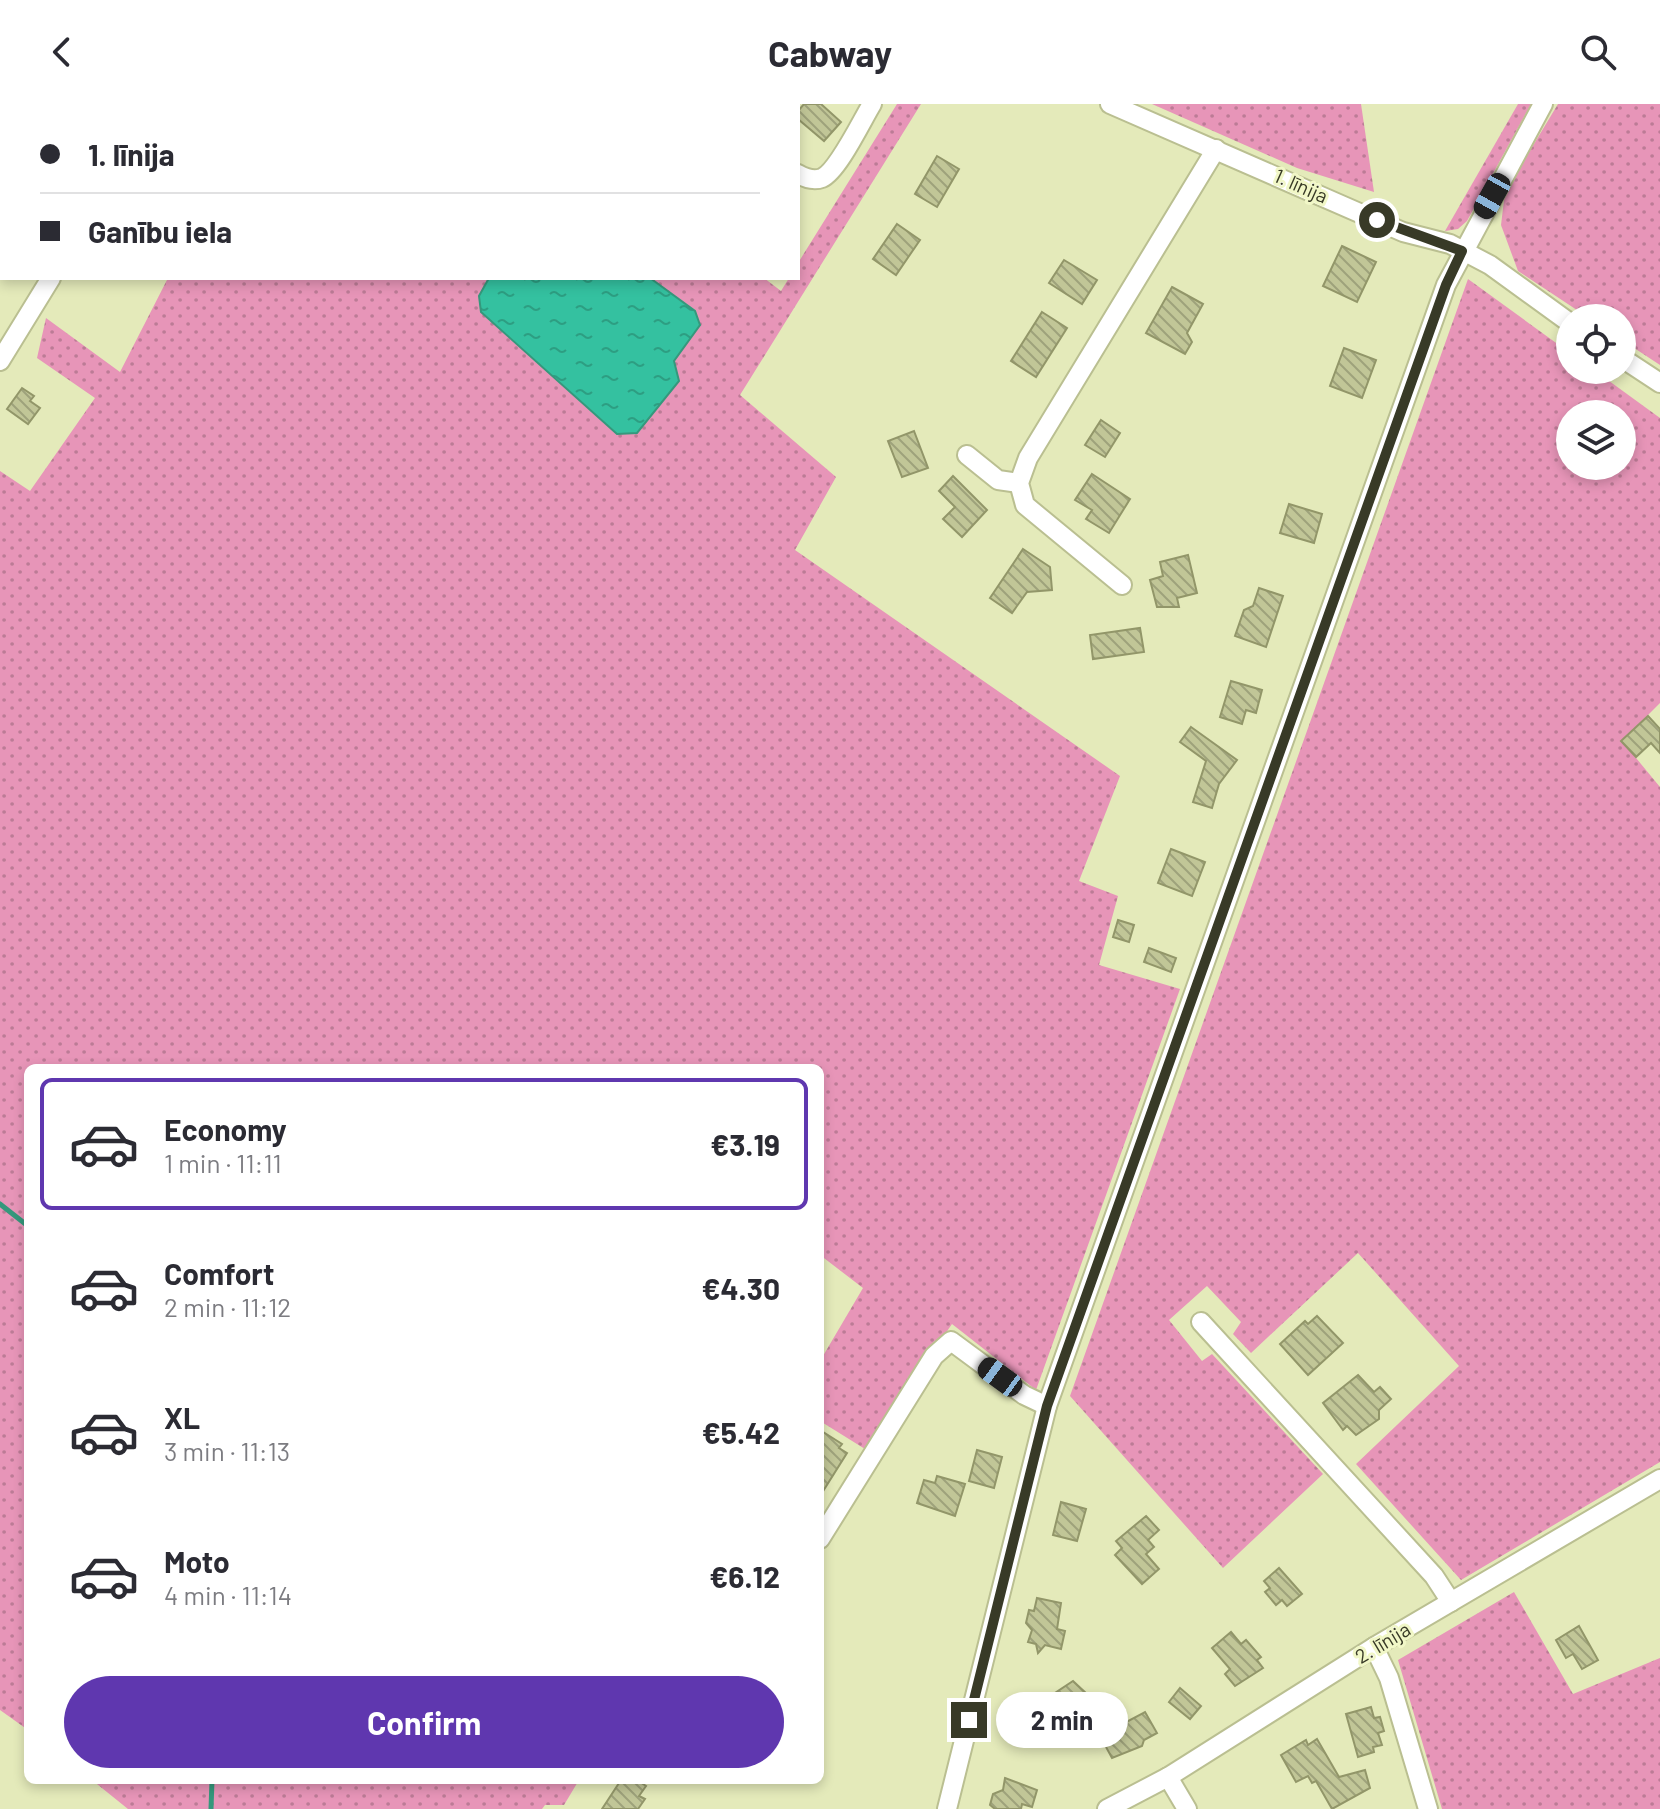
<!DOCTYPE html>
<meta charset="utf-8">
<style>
body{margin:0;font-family:Barlow,sans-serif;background:#f2f2f3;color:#2b2b33;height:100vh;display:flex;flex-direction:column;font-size:30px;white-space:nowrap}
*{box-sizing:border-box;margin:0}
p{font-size:26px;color:#7c7c81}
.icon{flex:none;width:44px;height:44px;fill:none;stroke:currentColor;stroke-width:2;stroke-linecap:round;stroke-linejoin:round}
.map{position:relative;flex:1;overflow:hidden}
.sheet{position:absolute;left:24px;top:960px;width:800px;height:720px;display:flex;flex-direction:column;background:#fff;border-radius:12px;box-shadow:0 4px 12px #0003}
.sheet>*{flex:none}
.banner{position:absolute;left:0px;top:0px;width:800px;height:176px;box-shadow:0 4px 12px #0003;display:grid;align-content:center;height:176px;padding:0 40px;background:#fff}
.fabs{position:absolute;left:1556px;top:200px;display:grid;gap:16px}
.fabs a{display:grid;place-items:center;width:80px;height:80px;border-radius:50%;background:#fff;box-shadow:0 4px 12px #0003;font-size:40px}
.end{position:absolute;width:36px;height:36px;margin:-18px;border:10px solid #383a27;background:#fff;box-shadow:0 0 0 4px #fff}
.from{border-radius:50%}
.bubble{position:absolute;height:56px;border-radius:28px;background:#fff;box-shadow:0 4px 12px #0003;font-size:26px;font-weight:700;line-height:56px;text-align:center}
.car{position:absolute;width:24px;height:48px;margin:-24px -12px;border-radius:10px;box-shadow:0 0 6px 2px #0007;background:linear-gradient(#222 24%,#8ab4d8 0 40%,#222 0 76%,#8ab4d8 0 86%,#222 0)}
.banner b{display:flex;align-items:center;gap:28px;height:76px;font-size:30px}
.banner b+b{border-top:2px solid #e1e1e2}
.banner i{width:20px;height:20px;background:#2b2b33}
ul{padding:14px 0 0;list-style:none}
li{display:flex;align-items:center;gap:24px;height:132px;margin:0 16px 12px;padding:0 24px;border:4px solid transparent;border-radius:12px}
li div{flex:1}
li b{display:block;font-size:30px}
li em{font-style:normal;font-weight:700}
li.on{border-color:#5f37af}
li>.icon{width:72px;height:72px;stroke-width:1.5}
.cta{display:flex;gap:16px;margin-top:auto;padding:16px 40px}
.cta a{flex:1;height:92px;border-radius:48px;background:#5f37af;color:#fff;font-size:32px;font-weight:700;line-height:92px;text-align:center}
header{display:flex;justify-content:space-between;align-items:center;height:104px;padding:0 40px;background:#fff;font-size:36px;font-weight:700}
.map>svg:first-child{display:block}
.grass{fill:url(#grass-dots);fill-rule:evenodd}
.water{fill:url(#water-ripples);stroke:#35987c;stroke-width:2}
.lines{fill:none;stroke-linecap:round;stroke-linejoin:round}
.stream{stroke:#35987c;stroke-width:5}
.building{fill:url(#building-back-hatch);stroke:#929669;stroke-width:2}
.minor-casing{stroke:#babf91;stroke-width:22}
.minor{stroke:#fff;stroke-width:18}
.route{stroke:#383a27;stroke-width:10}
.labels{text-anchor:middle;stroke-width:6;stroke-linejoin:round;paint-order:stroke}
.street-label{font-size:20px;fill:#383a27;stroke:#f1f7c7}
</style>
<header><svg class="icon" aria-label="back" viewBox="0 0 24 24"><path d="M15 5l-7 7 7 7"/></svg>Cabway<svg class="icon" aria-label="search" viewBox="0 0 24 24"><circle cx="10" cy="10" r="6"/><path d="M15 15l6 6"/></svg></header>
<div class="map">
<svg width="1660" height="1705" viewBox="0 0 1660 1705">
<defs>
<pattern id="grass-dots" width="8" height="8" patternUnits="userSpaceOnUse" patternTransform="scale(2)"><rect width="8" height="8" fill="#e795b8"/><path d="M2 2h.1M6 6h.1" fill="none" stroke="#bc7b96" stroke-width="1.8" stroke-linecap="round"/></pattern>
<pattern id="water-ripples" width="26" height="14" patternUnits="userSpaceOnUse" patternTransform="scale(2)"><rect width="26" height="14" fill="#34c1a0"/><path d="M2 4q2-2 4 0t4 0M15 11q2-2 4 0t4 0" fill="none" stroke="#2d9e82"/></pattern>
<pattern id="building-back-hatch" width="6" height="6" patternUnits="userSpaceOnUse" patternTransform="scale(2)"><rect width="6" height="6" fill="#c1c697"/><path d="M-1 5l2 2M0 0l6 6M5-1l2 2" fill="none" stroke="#9ea27b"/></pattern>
</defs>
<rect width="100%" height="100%" fill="#e4eaba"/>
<!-- grass -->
<g class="grass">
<path d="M 897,0 L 921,0 L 740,291 L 836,373 L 795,446 L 1120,672 L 1079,777 L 1118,792 L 1099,861 L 1180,885 L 1036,1286 L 952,1220 L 865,1345 L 820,1317 L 820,1257 L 863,1184 L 820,1151 L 820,964 L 28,964 L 28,1626 L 0,1606 L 0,367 L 30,387 L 95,294 L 37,254 L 46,214 L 120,268 L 168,174 L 489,174 L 479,192 L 674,257 L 700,221 L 695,206 L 650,174 L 764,174 L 781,187 L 789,174 L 798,174 L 798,159 Z"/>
<path d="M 1152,0 L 1361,0 L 1374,88 L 1297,64 Z"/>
<path d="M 1518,0 L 1531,0 L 1467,117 L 1458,125 L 1445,127 Z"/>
<path d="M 1558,0 L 1660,0 L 1660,261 L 1622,236 L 1622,214 L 1589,214 L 1518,167 L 1501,121 L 1505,88 Z"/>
<path d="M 1468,175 L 1570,249 L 1570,266 L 1594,266 L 1660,314 L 1660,599 L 1622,637 L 1660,683 L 1660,1358 L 1461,1476 L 1356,1360 L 1459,1262 L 1358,1149 L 1251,1249 L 1233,1230 L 1241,1218 L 1207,1182 L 1169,1216 L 1202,1257 L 1212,1250 L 1323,1370 L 1223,1464 L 1070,1292 ZM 1570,310 L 1622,310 L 1622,362 L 1570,362 Z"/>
<path d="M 1514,1488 L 1573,1590 L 1660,1554 L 1660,1705 L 1442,1705 L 1398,1556 Z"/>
<path d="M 92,1676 L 579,1676 L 564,1701 L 545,1701 L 542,1705 L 128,1705 Z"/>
</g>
<!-- water -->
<path class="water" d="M 489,174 L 650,174 L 695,207 L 700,221 L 674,257 L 679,277 L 637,329 L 617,330 L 481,208 L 479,192 Z"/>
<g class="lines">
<!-- stream -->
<g class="stream">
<path d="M 0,1100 L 28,1122"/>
<path d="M 211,1705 L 212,1676"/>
</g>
</g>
<!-- building -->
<g class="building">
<path d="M 804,0 L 821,0 L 841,18 L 824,37 L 798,15 L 798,7 Z"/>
<path d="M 937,52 L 959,65 L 937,103 L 915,90 Z"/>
<path d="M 897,120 L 920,136 L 896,171 L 873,155 Z"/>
<path d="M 1342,142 L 1376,158 L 1357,198 L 1323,182 Z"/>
<path d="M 1064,156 L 1097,176 L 1082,200 L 1049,179 Z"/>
<path d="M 1172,183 L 1203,200 L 1187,229 L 1192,238 L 1185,250 L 1146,229 Z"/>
<path d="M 1042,208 L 1067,224 L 1036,273 L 1011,257 Z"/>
<path d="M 1344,244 L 1376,256 L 1362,294 L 1330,282 Z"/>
<path d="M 22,284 L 34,292 L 30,297 L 40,304 L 28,320 L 7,305 Z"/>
<path d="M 1101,316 L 1120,329 L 1105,353 L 1085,341 Z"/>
<path d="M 914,327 L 928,364 L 902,373 L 888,337 Z"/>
<path d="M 1092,370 L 1130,395 L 1109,429 L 1086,415 L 1092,406 L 1075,396 Z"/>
<path d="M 953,372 L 987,406 L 962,433 L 943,415 L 955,403 L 939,387 Z"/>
<path d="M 1289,400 L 1322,410 L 1314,439 L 1280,429 Z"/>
<path d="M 1023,445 L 1050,463 L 1052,486 L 1027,488 L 1012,509 L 990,494 Z"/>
<path d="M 1188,451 L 1197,489 L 1177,494 L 1179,503 L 1157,503 L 1150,476 L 1163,472 L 1160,458 Z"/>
<path d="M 1259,484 L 1283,492 L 1266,543 L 1235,532 L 1244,506 L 1253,502 Z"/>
<path d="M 1140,524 L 1144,548 L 1093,555 L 1090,531 Z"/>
<path d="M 1231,577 L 1262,586 L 1256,609 L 1246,606 L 1242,620 L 1220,613 Z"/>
<path d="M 1648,612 L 1660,625 L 1660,649 L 1651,639 L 1636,653 L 1621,637 Z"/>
<path d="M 1191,623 L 1237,656 L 1219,680 L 1212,704 L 1193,698 L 1206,657 L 1180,638 Z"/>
<path d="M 1171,745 L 1205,758 L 1192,792 L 1158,779 Z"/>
<path d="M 1118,816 L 1134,821 L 1129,838 L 1113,833 Z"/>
<path d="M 1149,844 L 1176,854 L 1171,868 L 1144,858 Z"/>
<path d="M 1317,1212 L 1343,1239 L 1308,1271 L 1280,1240 L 1305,1217 L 1308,1220 Z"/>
<path d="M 1358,1271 L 1374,1288 L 1380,1283 L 1391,1295 L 1379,1306 L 1379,1315 L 1356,1331 L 1347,1322 L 1343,1326 L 1323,1299 Z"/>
<path d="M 820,1326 L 842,1340 L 839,1344 L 847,1349 L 820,1392 Z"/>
<path d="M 977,1346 L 1002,1353 L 994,1384 L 969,1377 Z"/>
<path d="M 937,1372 L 965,1380 L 955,1412 L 917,1399 L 924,1376 L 935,1379 Z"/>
<path d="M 1061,1398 L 1086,1405 L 1077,1437 L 1053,1431 Z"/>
<path d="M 1146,1412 L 1159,1426 L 1148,1436 L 1154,1443 L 1146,1450 L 1159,1465 L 1142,1480 L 1115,1451 L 1122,1444 L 1116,1437 Z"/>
<path d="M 1279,1464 L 1302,1490 L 1287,1502 L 1282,1496 L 1276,1501 L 1265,1488 L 1270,1484 L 1264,1477 Z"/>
<path d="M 1037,1494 L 1061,1499 L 1057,1525 L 1065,1527 L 1061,1545 L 1045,1541 L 1038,1549 L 1036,1540 L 1028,1538 L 1032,1526 L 1026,1519 L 1029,1506 L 1034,1507 Z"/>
<path d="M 1579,1522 L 1598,1556 L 1582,1565 L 1573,1550 L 1566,1554 L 1556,1536 Z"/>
<path d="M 1231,1528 L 1241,1540 L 1246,1536 L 1261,1553 L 1257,1556 L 1263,1564 L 1235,1582 L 1225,1570 L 1230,1565 L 1212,1544 Z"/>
<path d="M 1073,1577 L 1087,1590 L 1079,1598 L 1098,1615 L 1081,1633 L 1070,1623 L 1065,1628 L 1046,1603 L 1052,1591 Z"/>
<path d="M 1180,1584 L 1201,1602 L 1190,1615 L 1169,1598 Z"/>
<path d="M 1371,1603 L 1374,1614 L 1380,1613 L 1384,1627 L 1378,1629 L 1382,1641 L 1373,1643 L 1374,1648 L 1358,1653 L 1346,1610 Z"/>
<path d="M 1145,1608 L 1157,1629 L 1144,1636 L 1142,1642 L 1112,1654 L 1100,1632 Z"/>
<path d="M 1317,1635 L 1339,1673 L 1365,1666 L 1370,1684 L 1332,1705 L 1316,1677 L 1312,1679 L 1308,1672 L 1296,1678 L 1281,1651 L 1306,1636 L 1308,1641 Z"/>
<path d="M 1005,1674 L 1037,1686 L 1032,1703 L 1022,1700 L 1021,1705 L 995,1705 L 990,1701 L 993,1690 L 1003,1686 Z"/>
<path d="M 621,1676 L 637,1676 L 646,1682 L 639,1692 L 645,1695 L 638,1705 L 602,1705 Z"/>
</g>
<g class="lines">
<!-- minor casing -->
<g class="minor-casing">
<g id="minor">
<path d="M 707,0 L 709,2"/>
<path d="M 1110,0 L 1403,128 L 1450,140 L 1490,161 L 1570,219"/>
<path d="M 161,2 L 162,0"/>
<path d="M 798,70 C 805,74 814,77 822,74 C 838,67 862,16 872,0"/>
<path d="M 1622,254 L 1660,279"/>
<path d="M 0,257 L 51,174"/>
<path d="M 967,351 L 998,376 L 1019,379"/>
<path d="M 1122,481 L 1025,401 L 1019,379 L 1028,354 L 1216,45"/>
<path d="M 1201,1218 L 1434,1472 L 1451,1498"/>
<path d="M 820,1435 L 934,1252 L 951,1237 L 1024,1291 L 1047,1302"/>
<path d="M 1374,1543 L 1389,1574 L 1428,1705"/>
<path d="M 1168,1673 L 1187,1705"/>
<path d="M 947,1705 L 1047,1302 L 1446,181 L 1543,0"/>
<path d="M 1107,1705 L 1168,1673 L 1374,1543 L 1660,1375"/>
</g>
</g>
<!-- minor -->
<use href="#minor" class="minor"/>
</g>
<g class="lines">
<!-- route -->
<path class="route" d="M 969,1616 L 1047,1302 L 1446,181 L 1462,147 L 1377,116"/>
</g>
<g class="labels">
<!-- street labels -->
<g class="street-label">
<text transform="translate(1301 82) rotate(24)" y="7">1. līnija</text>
<text transform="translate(1383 1539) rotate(-31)" y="7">2. līnija</text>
</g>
</g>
</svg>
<div class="fabs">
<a><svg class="icon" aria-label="locate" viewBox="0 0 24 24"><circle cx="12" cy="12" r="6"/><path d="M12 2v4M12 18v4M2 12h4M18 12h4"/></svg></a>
<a><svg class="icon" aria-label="layers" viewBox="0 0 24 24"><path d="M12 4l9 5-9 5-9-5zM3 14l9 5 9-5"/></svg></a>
</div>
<i class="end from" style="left:1377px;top:116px"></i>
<i class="end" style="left:969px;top:1616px"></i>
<div class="bubble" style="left:996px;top:1588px;width:132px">2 min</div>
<i class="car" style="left:1492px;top:92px;rotate:209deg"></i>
<i class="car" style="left:1000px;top:1273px;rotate:306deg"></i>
<div class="banner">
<b><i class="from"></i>1. līnija</b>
<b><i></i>Ganību iela</b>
</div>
<section class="sheet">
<ul>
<li class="on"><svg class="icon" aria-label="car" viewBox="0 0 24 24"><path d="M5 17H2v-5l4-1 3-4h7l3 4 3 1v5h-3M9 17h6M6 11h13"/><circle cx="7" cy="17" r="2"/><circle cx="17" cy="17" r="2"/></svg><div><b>Economy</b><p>1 min · 11:11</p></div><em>€3.19</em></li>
<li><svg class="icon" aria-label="car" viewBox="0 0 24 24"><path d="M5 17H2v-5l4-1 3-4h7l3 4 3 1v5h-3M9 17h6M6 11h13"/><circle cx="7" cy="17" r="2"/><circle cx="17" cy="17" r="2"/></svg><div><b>Comfort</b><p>2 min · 11:12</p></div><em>€4.30</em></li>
<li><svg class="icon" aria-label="car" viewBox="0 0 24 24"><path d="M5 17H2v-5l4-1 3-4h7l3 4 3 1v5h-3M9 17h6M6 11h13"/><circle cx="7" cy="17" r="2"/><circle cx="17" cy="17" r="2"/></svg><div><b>XL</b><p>3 min · 11:13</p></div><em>€5.42</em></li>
<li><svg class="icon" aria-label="car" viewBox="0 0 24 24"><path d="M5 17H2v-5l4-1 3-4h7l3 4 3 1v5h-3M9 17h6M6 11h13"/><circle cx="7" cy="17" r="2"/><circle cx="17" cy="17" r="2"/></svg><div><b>Moto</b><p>4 min · 11:14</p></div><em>€6.12</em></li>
</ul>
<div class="cta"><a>Confirm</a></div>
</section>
</div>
